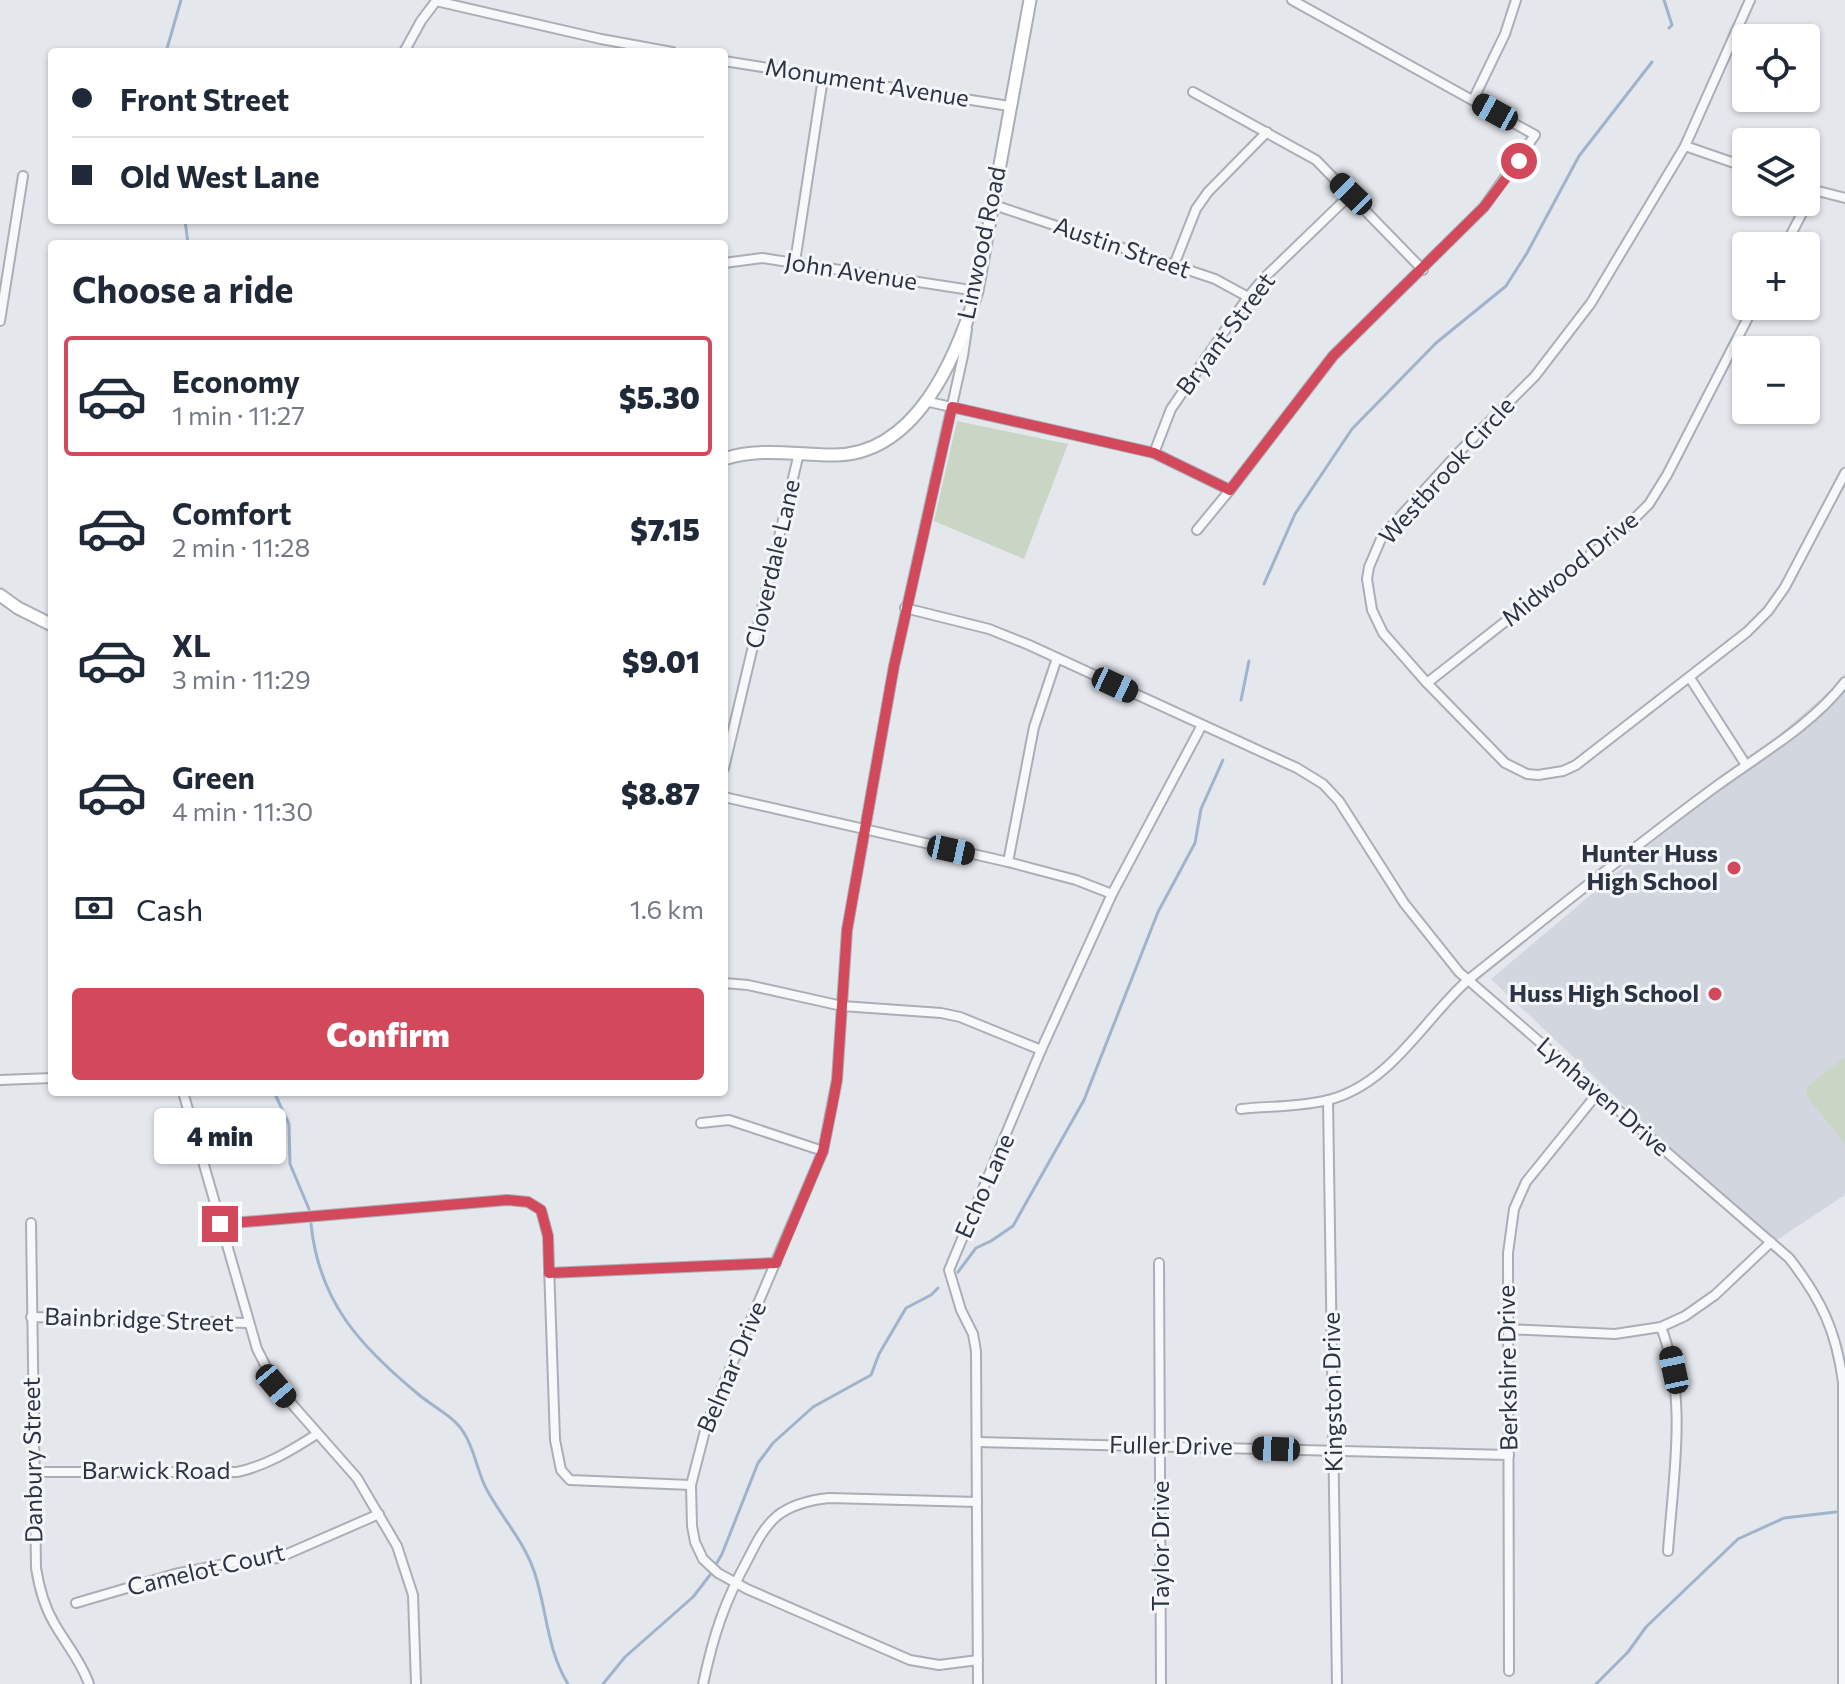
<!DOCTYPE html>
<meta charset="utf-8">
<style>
body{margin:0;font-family:Commissioner,sans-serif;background:#f2f2f3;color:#1f2937;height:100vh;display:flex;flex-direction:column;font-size:30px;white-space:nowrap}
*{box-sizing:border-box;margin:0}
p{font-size:26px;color:#747a83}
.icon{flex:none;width:44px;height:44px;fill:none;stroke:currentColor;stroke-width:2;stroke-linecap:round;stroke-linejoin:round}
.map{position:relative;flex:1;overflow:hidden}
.drawer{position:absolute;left:48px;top:240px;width:680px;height:856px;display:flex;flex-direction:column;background:#fff;border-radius:8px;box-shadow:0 2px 6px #0004}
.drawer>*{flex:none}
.banner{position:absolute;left:48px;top:48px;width:680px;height:176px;border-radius:8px;box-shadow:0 2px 6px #0004;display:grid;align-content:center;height:176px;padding:0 24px;background:#fff}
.controls{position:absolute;left:1732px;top:24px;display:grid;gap:16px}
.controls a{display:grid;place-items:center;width:88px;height:88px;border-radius:8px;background:#fff;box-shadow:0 2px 6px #0004;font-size:40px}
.end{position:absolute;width:36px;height:36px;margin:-18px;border:10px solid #d1495b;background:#fff;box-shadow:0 0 0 4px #fff}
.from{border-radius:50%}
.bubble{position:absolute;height:56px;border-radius:8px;background:#fff;box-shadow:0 2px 6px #0004;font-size:26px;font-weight:800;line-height:56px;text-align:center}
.car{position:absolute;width:24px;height:48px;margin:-24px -12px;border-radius:10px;box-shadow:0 0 6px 2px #0007;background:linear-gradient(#222 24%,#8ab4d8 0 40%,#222 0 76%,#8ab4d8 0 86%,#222 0)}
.banner b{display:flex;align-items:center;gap:28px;height:76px;font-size:30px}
.banner b+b{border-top:2px solid #e0e1e3}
.banner i{width:20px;height:20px;background:#1f2937}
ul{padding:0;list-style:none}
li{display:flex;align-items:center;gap:24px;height:120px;margin:0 16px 12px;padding:0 8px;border:4px solid transparent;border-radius:8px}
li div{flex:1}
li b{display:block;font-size:30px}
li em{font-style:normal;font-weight:800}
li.on{border-color:#d1495b}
li>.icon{width:72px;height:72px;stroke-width:1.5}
h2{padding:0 24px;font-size:36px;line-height:96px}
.pay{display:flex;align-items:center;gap:20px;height:88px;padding:0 24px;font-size:30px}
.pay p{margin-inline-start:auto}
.button{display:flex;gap:16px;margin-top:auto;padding:16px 24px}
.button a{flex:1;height:92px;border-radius:8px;background:#d1495b;color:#fff;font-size:32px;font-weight:800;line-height:92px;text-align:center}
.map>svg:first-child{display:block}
.built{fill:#d2d6de}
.green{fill:#c9d6c5}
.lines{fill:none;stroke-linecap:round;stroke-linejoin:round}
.stream{stroke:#9fb4cc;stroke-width:3}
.minor-casing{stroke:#a9aeb7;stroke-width:12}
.secondary-casing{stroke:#a9aeb7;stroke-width:15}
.minor{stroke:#f7f8fa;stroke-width:8}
.secondary{stroke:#fff;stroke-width:11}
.route{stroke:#d1495b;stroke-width:10}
.poi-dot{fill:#d1495b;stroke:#f4f6f9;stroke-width:3}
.labels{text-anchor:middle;stroke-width:6;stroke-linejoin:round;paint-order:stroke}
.street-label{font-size:24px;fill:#2b3445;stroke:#f4f6f9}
.poi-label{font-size:24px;font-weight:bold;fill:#2b3445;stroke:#f4f6f9;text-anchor:end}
</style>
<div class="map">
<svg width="1845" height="1684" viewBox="0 0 1845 1684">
<rect width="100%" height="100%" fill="#e4e7ec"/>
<!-- built -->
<path class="built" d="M 1845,674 L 1845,1195 L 1771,1244 L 1491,979 L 1754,757 L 1841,681 Z"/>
<!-- green -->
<g class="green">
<path d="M 957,421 L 1068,444 L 1024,559 L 934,521 Z"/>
<path d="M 1845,1057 L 1845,1144 L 1806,1095 L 1808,1086 Z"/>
</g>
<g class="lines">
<!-- stream -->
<g class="stream">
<path d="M 1664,0 L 1672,25 L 1669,28"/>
<path d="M 166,52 L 181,0"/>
<path d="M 185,220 L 188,244"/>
<path d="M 1264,584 L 1295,514 L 1352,429 L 1436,343 L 1506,286 L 1527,253 L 1579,156 L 1652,62"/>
<path d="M 1241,700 L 1249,661"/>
<path d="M 274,1092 L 289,1124 L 290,1164 L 309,1209"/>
<path d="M 311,1224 C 319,1302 360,1346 418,1394 C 433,1407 454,1416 464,1433 C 475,1450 477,1472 487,1490 C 502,1518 525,1542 535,1574 C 547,1611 547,1650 568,1684"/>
<path d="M 958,1272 L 976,1248 L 991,1241 L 1013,1226 L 1084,1100 L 1158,912 L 1195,843 L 1201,809 L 1223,760"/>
<path d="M 603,1684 L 625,1657 L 693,1597 L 710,1575 L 722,1554 L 758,1463 L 773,1443 L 813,1407 L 871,1375 L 879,1354 L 906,1308 L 931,1295 L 938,1288"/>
<path d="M 1596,1684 L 1628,1652 L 1646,1627 L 1738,1539 L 1784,1518 L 1836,1512"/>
</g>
<!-- minor casing -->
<g class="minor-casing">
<g id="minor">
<path d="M 1750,0 L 1685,146 L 1591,303 L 1535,376 L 1460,451 L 1388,530 L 1381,539 L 1369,567 L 1367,579 L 1372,610 L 1383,633 L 1427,683 L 1505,763 L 1527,774 L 1538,775 L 1563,771 L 1576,765 L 1747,632 L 1768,611 L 1785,587 L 1845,473"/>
<path d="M 404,52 L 421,21 L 436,1 L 601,39 L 672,52"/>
<path d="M 724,61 L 1009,106"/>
<path d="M 1193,92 L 1316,160 L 1423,270"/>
<path d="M 1473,100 L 1505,34 L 1516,0"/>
<path d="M 1685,146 L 1746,167"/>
<path d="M 1806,188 L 1845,198"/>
<path d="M 994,205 L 1215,279 L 1248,297"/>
<path d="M 1785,246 L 1814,190"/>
<path d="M 795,262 L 823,78"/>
<path d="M 724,263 L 762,258 L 977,291"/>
<path d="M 1174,265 L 1196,209 L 1208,192 L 1267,132"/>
<path d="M 0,321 L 23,176"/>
<path d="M 967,329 L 963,356 L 894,666 L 847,930 L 837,1080 L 823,1151 L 707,1423 L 691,1485 L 692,1526 L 695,1542 L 703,1559 L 718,1573 L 747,1589 L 910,1660 L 939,1665 L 978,1660"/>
<path d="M 925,401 L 1154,453 L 1230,490"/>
<path d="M 1154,453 L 1171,409 L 1248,297 L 1263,279 L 1351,194"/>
<path d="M 1197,530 L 1230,490 L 1333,356 L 1484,207 L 1535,135 L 1292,0"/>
<path d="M 905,608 L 989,629 L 1029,645 L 1297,768 L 1323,784 L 1339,801 L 1404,903 L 1459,972 L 1789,1258 C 1821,1299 1836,1330 1843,1382 L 1843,1684"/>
<path d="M 1690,678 L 1746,765"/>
<path d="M 1427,683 L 1627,526 L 1649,504 L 1667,475 L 1754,306"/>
<path d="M 724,768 L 799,453"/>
<path d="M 724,797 L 1008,862 L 1076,880 L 1112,894"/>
<path d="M 1008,862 L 1034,727 L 1057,658"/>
<path d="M 724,983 L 748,985 L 842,1006 L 941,1013 L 960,1017 L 1041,1050"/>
<path d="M 0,1080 L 52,1078"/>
<path d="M 183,1092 L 257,1349 L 276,1386 L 357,1478 L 397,1546 L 413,1595 L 416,1684"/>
<path d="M 1328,1100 L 1337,1684"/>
<path d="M 1241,1109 C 1269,1106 1301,1107 1328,1100 C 1391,1084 1423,1020 1468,980 C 1551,914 1633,847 1718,785 C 1761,754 1813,724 1845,682"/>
<path d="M 701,1123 L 729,1120 L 823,1151"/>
<path d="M 31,1223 L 36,1568 C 39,1587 44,1606 54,1623 C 66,1644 81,1661 89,1684"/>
<path d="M 220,1224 L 507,1200 L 528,1202 L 541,1210 L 548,1236 L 555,1440 L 561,1470 L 570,1480 L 691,1485"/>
<path d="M 1159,1263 L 1161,1684"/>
<path d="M 549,1273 L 776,1263"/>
<path d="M 31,1317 L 247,1323"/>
<path d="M 1661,1327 C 1688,1397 1673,1478 1668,1551"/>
<path d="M 1507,1329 L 1615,1334 L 1661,1327 L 1685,1316 L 1715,1295 L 1771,1242"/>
<path d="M 977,1442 L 1509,1455"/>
<path d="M 33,1472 L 237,1472 C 266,1466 292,1450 317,1434"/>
<path d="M 76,1603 L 175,1574 L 230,1563 L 278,1558 L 379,1514"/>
<path d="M 1509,1671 L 1508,1253 L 1514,1209 L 1526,1182 L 1597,1094"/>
<path d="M 703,1684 C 714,1633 724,1603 749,1557 C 756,1543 764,1527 777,1516 C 792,1504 810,1500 829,1498 L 977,1502"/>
<path d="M 978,1684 L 976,1351 L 973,1334 L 961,1310 L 949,1270 L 1041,1050 L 1112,894 L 1202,725"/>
</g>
</g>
<!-- secondary casing -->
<g class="secondary-casing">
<g id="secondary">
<path d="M 724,459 C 759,447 797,455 834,455 C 916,455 956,358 977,291 L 1030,0"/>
<path d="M 0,595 L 18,608 L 52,625"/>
</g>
</g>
<!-- minor -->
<use href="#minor" class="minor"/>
<!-- secondary -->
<use href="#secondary" class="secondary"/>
</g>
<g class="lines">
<!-- route -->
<path class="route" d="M 220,1224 L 507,1200 L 528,1202 L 541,1210 L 548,1236 L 549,1273 L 776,1263 L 823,1151 L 832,1107 L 837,1080 L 847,930 L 894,666 L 952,407 L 1154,453 L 1230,490 L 1333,356 L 1484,207 L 1519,161"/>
</g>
<!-- markers -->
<g class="poi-dot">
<circle cx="1734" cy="868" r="8"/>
<circle cx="1715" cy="994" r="8"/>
</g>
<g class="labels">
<!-- street labels -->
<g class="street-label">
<text transform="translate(867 83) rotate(9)" y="8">Monument Avenue</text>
<text transform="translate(982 243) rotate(-78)" y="8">Linwood Road</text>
<text transform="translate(1122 248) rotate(19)" y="8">Austin Street</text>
<text transform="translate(851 272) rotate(9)" y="8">John Avenue</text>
<text transform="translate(1226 334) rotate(-53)" y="8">Bryant Street</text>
<text transform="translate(1447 471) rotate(-48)" y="8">Westbrook Circle</text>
<text transform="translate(773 564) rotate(-77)" y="8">Cloverdale Lane</text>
<text transform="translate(1570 569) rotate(-39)" y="8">Midwood Drive</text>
<text transform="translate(1603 1097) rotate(41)" y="8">Lynhaven Drive</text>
<text transform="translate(985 1186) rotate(-66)" y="8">Echo Lane</text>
<text transform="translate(139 1320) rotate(2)" y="8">Bainbridge Street</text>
<text transform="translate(732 1367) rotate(-67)" y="8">Belmar Drive</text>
<text transform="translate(1508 1368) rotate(-91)" y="8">Berkshire Drive</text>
<text transform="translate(1333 1392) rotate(-91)" y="8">Kingston Drive</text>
<text transform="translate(1171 1446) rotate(1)" y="8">Fuller Drive</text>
<text transform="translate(33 1460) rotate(-91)" y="8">Danbury Street</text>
<text x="156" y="1479">Barwick Road</text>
<text transform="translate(1161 1546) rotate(-90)" y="8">Taylor Drive</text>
<text transform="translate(206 1570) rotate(-13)" y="8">Camelot Court</text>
</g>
<!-- poi labels -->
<g class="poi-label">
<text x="1718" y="862">Hunter Huss<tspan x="1718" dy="28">High School</tspan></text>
<text x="1699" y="1002">Huss High School</text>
</g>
</g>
</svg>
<div class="controls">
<a><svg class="icon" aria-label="locate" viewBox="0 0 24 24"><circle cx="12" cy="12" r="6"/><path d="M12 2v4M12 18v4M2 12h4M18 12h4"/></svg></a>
<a><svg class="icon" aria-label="layers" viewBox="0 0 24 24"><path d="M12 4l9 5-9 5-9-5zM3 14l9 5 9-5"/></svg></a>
<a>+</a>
<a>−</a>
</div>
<i class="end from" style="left:1519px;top:161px"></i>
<i class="end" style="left:220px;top:1224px"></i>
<div class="bubble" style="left:154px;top:1108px;width:132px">4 min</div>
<i class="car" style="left:1495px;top:112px;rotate:299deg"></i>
<i class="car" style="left:1351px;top:194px;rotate:314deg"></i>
<i class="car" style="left:1115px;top:685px;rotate:115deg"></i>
<i class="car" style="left:951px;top:850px;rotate:102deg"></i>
<i class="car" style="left:1674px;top:1370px;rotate:348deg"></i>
<i class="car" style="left:276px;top:1386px;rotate:140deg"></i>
<i class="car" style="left:1276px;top:1449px;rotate:272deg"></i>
<div class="banner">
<b><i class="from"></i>Front Street</b>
<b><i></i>Old West Lane</b>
</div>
<section class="drawer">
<h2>Choose a ride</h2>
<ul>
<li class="on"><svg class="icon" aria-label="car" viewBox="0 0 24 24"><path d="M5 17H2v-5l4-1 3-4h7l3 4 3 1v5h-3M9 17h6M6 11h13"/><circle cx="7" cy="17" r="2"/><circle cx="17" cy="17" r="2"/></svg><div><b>Economy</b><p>1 min · 11:27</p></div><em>$5.30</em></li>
<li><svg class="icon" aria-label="car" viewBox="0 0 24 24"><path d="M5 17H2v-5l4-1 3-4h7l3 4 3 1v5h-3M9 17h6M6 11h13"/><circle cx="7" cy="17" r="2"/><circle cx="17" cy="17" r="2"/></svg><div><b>Comfort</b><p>2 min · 11:28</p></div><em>$7.15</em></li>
<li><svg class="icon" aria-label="car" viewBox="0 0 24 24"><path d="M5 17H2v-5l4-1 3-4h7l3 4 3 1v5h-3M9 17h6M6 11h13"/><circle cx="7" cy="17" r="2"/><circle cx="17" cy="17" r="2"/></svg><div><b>XL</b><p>3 min · 11:29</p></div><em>$9.01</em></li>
<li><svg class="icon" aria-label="car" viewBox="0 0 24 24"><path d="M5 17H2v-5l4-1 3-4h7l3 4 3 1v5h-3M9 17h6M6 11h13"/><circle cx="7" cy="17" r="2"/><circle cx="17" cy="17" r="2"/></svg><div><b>Green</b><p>4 min · 11:30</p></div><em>$8.87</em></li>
</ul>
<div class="pay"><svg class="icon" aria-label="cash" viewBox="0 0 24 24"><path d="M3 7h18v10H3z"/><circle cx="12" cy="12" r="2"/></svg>Cash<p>1.6 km</p></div>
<div class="button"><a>Confirm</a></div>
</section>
</div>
